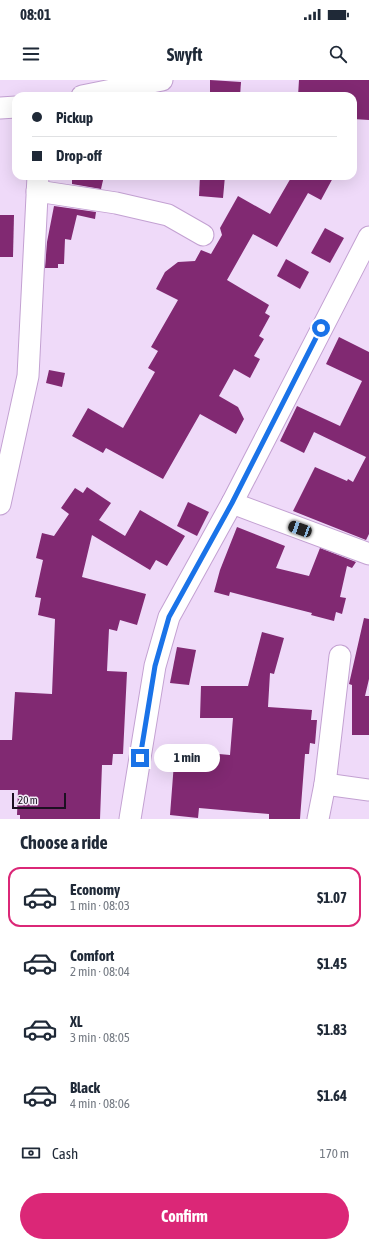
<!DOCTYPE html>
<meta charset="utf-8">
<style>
body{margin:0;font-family:"Asap Condensed",sans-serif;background:#f2f2f3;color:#1f2937;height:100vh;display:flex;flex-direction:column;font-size:15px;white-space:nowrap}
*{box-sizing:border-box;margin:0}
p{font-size:13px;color:#747a83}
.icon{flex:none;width:22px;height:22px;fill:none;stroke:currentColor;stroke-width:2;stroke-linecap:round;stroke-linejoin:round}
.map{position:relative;height:739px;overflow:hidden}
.side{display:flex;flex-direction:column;background:#fff;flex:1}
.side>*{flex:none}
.guide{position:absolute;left:12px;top:12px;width:345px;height:88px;border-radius:12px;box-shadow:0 4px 16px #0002;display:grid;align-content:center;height:88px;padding:0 20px;background:#fff}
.scale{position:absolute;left:12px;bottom:10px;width:54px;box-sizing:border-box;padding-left:4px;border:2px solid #1c1022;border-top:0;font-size:11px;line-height:14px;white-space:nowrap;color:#1c1022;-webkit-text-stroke:3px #f4edf8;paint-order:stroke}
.end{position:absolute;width:18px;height:18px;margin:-9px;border:5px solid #1a73e8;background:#fff;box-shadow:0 0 0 2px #fff}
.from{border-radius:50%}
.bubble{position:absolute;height:28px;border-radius:14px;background:#fff;box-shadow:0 4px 16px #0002;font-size:13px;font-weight:700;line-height:28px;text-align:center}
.car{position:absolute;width:12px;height:24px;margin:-12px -6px;border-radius:5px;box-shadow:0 0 3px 1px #0007;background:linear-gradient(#222 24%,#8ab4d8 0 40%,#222 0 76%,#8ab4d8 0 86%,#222 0)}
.guide b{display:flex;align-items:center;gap:14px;height:38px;font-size:15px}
.guide b+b{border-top:1px solid #e0e1e3}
.guide i{width:10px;height:10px;background:#1f2937}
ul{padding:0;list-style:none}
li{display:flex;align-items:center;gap:12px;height:60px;margin:0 8px 6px;padding:0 12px;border:2px solid transparent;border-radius:12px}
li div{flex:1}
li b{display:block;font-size:15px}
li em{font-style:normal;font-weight:700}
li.current{border-color:#db2777}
li>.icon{width:36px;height:36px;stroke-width:1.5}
h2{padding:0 20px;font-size:18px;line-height:48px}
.pay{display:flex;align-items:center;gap:10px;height:44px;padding:0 20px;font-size:15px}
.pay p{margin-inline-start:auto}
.primary-button{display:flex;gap:8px;margin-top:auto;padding:8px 20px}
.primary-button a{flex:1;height:46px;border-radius:24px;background:#db2777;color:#fff;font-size:16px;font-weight:700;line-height:46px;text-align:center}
.status{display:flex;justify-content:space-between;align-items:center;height:28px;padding:0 20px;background:#fff;direction:ltr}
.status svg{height:11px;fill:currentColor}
header{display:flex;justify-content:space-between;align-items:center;height:52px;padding:0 20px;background:#fff;font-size:18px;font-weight:700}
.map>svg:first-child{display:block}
.building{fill:#812972}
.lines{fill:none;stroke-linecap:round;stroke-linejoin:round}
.minor-casing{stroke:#c3a1d2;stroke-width:23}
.minor{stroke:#fff;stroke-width:21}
.route{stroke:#1a73e8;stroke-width:5}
</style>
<div class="status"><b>08:01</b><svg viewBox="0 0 49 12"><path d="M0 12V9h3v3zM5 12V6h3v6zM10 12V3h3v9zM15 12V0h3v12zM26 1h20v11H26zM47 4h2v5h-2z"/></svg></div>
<header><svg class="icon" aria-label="menu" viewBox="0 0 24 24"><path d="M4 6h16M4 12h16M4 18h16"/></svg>Swyft<svg class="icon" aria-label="search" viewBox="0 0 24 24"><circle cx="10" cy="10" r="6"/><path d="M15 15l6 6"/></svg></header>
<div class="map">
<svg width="369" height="739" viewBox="0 0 369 739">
<rect width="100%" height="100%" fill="#efdaf9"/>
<!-- building -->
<g class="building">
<path d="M 210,0 L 241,2 L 240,16 L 210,16 Z"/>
<path d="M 299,0 L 369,0 L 369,40 L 353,39 L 353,16 L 298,16 Z"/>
<path d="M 72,96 L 104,96 L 101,109 L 72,104 Z"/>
<path d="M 200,96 L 225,96 L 223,118 L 199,116 Z"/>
<path d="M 292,96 L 334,96 L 321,120 L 308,113 L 277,167 L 253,154 L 227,200 L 269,225 L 265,233 L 270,236 L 259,256 L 264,259 L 254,276 L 260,279 L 250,298 L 234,289 L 219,316 L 238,327 L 244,339 L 236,354 L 200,334 L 163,399 L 106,368 L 103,373 L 72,356 L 88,328 L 123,348 L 155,292 L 148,288 L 158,271 L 151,267 L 178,220 L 156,209 L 165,192 L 178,182 L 195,181 L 201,170 L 211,174 L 222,155 L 220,148 L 238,116 L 270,134 Z"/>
<path d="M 54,126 L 96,132 L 95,139 L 77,135 L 71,160 L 65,159 L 64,184 L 58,184 L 58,188 L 45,188 L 47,162 Z"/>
<path d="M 0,135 L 14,135 L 13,177 L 0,177 Z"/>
<path d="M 325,148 L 344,158 L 330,183 L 311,173 Z"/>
<path d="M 286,179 L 309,192 L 300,209 L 277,196 Z"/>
<path d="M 339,257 L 369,272 L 369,454 L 366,460 L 293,431 L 315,387 L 347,401 L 348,399 L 353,402 L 366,377 L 314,352 L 304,373 L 280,361 L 297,326 L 340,346 L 362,301 L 326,284 Z"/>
<path d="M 49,290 L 65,293 L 62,307 L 46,303 Z"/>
<path d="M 87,407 L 111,423 L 99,440 L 125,456 L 140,430 L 185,456 L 167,486 L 156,480 L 150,490 L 92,455 L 82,497 L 146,514 L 137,545 L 120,540 L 117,551 L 109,549 L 107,591 L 127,592 L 123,674 L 113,674 L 112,685 L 102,685 L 100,739 L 20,739 L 20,735 L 17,735 L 18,710 L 0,710 L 0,660 L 12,660 L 15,612 L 52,614 L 55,539 L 38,535 L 41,518 L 35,517 L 43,480 L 36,478 L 42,453 L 54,456 L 69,434 L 61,428 L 75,408 L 83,413 Z"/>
<path d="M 188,422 L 209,432 L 197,456 L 177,446 Z"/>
<path d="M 237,447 L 285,466 L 276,488 L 309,496 L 320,468 L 356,482 L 352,488 L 347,486 L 340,517 L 346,518 L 342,534 L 336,532 L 334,541 L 311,535 L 312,533 L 230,512 L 229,516 L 214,512 L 220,490 Z"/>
<path d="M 364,538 L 369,539 L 369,599 L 365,616 L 369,616 L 369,655 L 352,655 L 352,605 L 349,604 Z"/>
<path d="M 262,552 L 284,558 L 274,594 L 270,593 L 268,627 L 312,630 L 311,640 L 317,640 L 315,664 L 310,663 L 309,674 L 305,674 L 300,739 L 269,739 L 269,734 L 199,728 L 198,738 L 170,735 L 175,670 L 230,675 L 233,638 L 200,638 L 201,606 L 248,606 Z"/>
<path d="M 177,567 L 196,570 L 189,605 L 170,603 Z"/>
</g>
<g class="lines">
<!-- minor casing -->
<g class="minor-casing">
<g id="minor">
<path d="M 82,16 L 162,0"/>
<path d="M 0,28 L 16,27"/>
<path d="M 37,111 L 116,123 L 168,135 L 203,155"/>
<path d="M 232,423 L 369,474"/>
<path d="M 0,424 L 28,296 L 38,96"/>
<path d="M 325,704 L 369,710"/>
<path d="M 130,739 L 155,586 L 169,537 L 232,423 L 369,157"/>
<path d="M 318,739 L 325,704 L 340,576"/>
</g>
</g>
<!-- minor -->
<use href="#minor" class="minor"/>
</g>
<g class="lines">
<!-- route -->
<path class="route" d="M 140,678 L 155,586 L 169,537 L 232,423 L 321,248"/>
</g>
</svg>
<div class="scale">20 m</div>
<i class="end from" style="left:321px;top:248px"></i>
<i class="end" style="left:140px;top:678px"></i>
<div class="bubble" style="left:154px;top:664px;width:66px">1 min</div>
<i class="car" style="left:300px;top:449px;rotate:290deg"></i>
<div class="guide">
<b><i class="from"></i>Pickup</b>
<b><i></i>Drop-off</b>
</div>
</div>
<section class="side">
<h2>Choose a ride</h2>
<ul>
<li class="current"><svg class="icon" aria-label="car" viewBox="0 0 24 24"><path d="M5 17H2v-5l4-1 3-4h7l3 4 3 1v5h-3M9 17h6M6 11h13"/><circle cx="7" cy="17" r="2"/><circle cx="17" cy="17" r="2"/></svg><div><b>Economy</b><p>1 min · 08:03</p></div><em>$1.07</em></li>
<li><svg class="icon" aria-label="car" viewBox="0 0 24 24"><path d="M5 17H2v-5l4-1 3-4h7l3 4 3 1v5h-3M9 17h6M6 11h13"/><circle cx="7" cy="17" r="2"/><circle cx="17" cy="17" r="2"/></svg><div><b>Comfort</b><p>2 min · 08:04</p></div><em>$1.45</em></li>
<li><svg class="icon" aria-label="car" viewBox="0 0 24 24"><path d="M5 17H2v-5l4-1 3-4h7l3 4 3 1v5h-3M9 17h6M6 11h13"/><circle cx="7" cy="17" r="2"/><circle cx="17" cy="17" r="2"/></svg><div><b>XL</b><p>3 min · 08:05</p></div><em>$1.83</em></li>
<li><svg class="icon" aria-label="car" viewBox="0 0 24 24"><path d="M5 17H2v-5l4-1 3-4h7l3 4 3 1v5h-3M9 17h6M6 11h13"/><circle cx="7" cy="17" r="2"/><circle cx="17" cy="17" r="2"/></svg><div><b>Black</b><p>4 min · 08:06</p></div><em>$1.64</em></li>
</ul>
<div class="pay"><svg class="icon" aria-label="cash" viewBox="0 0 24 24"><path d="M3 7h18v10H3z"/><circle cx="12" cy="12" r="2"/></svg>Cash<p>170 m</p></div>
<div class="primary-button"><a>Confirm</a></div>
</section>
